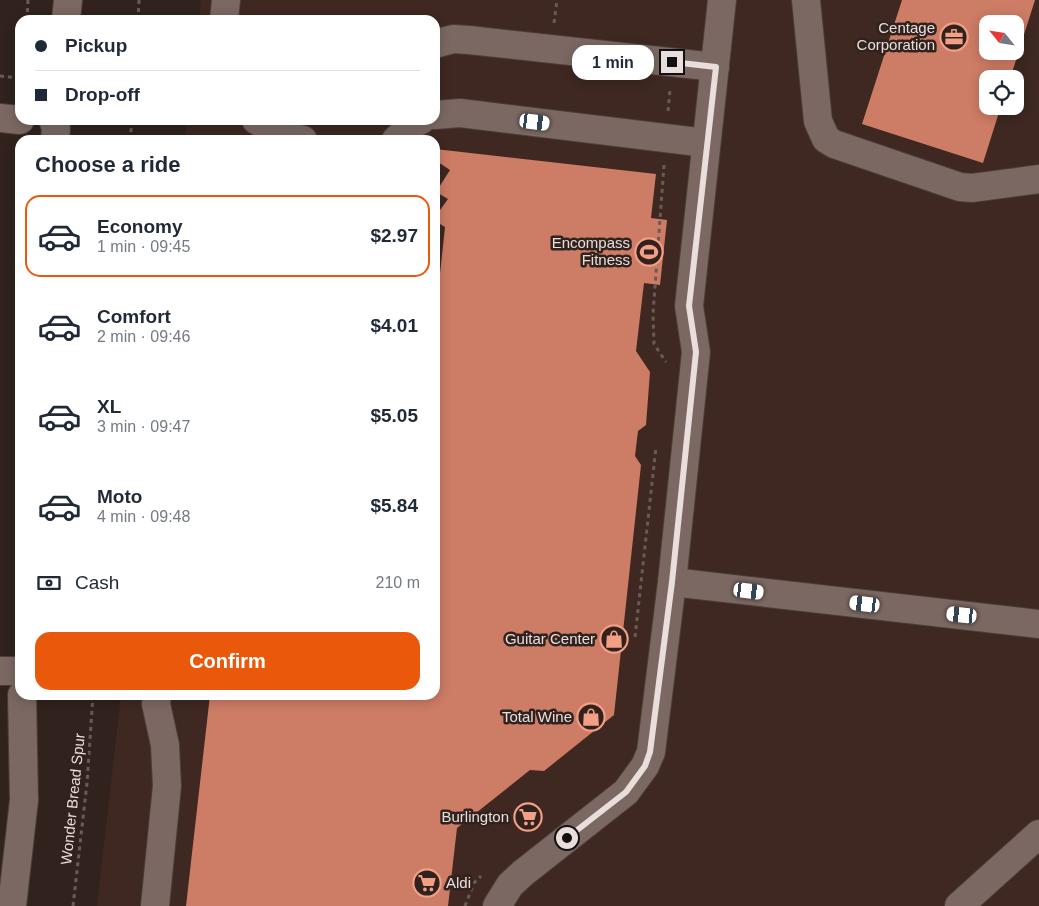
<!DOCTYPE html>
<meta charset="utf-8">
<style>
body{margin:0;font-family:Helvetica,sans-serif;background:#f6f6f7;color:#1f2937;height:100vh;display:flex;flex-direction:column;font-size:19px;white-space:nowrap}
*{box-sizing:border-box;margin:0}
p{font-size:16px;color:#747a83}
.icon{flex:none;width:28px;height:28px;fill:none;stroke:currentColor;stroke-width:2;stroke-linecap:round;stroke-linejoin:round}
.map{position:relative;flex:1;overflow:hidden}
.sheet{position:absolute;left:15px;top:135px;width:425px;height:565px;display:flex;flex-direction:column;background:#fff;border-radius:15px;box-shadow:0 2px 12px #0003}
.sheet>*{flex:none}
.guide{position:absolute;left:15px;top:15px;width:425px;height:110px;border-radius:15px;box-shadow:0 2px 12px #0003;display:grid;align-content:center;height:110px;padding:0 20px;background:#fff}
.needle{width:32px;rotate:300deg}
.tools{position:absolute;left:979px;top:15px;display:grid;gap:10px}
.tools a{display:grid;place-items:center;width:45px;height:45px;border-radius:10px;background:#fff;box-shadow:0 2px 12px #0003;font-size:25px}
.end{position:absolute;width:22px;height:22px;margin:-11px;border:6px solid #e9dedb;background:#111;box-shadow:0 0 0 2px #111}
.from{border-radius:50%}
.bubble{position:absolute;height:35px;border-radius:15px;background:#fff;box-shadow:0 2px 12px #0003;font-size:16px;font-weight:800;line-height:35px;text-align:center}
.car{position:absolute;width:15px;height:30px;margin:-15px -8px;border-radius:6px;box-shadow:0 0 4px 1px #0007;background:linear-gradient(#fff 24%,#345 0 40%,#fff 0 76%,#345 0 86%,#fff 0)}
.guide b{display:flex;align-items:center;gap:18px;height:48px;font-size:19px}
.guide b+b{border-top:1px solid #e0e1e3}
.guide i{width:12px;height:12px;background:#1f2937}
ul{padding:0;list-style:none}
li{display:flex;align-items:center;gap:15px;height:82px;margin:0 10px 8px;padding:0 10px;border:2px solid transparent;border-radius:15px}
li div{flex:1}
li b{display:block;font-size:19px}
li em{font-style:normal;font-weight:800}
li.active{border-color:#ea580c}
li>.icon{width:45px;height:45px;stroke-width:1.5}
h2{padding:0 20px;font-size:22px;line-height:60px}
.pay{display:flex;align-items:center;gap:12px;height:55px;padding:0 20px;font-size:19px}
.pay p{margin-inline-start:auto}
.primary-button{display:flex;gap:10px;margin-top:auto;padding:10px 20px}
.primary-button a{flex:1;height:58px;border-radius:15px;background:#ea580c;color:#fff;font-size:20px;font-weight:800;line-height:58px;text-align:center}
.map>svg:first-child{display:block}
.built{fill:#3e2821;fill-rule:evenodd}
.building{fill:#cd7c65;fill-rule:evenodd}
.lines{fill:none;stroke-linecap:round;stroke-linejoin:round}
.minor-casing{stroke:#4b3e3a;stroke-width:30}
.path{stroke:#695b57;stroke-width:3;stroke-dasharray:4 4;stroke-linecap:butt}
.minor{stroke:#7b6862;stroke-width:28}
.route{stroke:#e9dedb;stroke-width:6}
.labels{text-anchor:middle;stroke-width:5;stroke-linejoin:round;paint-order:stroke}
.poi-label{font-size:15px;fill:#e9dedb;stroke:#31221d;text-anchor:end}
.street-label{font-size:15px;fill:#e9dedb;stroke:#31221d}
</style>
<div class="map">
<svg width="1039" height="906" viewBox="0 0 1039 906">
<rect width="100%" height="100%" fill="#31221d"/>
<!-- built -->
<path class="built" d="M 201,0 L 1039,0 L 1039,906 L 97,906 L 121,695 L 435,695 L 435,140 L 185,140 L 187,120 L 435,120 L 435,20 L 199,20 ZM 988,24 L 1015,24 L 1015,51 L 988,51 ZM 988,79 L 1015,79 L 1015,106 L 988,106 Z"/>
<!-- building -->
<g class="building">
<path d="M 902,0 L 1035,0 L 1010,79 L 988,79 L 988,106 L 1001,106 L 983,163 L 862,124 ZM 988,24 L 1015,24 L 1015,51 L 988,51 Z"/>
<path d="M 435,149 L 656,174 L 651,218 L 667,220 L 660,285 L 644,283 L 636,351 L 650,372 L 646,425 L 638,431 L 635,456 L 641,465 L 614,715 L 544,771 L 530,770 L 457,828 L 448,906 L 186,906 L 210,695 L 435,695 L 435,320 L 445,227 L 435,221 L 435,217 L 448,199 L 436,192 L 450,170 L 435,160 Z"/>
</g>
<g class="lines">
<!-- minor casing -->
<g class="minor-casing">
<g id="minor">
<path d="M 806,0 L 818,121 L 826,139 L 834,144 L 960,187 L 972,188 L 1039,179"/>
<path d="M 66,20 L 68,0"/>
<path d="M 224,20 L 226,0"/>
<path d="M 435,44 L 453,39 L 469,40 L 715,67"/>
<path d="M 435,115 L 460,113 L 706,143"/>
<path d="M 0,118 L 20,120"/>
<path d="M 53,120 L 56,128 L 55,140"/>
<path d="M 256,120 L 275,132 L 303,140"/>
<path d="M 396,140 L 410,126 L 421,120"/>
<path d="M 672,582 L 1039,624"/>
<path d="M 0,671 L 20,671"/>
<path d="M 12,906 L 24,800 L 22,695"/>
<path d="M 155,906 L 167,786 L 165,745 L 156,704 L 157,695"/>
<path d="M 497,906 L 510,885 L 523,873 L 626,792 L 645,766 L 651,752 L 672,582 L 696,352 L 689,306 L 722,0"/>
<path d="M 959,906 L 1039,834"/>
</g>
</g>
<!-- path -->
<g class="path">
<path d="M 27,20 L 28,0"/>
<path d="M 138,20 L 139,0"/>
<path d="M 554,23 L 557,0"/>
<path d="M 0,76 L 20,78"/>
<path d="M 668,111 L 670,90"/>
<path d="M 130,140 L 132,120"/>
<path d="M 664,165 L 653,314 L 654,344 L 666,362"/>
<path d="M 635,637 L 656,447"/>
<path d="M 73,906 L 87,783 L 93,695"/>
<path d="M 465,906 L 474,883 L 481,876"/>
</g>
<!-- minor -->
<use href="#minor" class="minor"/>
</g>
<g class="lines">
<!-- route -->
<path class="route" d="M 567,838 L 626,792 L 645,766 L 650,752 L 672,582 L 696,352 L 689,306 L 716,67 L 672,62"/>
</g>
<!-- icons -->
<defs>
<g id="office-ring" transform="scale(1.4375)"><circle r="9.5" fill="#31221d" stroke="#f39f86" stroke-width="1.5"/><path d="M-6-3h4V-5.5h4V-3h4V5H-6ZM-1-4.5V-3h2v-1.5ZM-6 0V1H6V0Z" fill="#f39f86"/></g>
<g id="stadium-ring" transform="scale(1.4375)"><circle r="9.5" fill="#31221d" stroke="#f39f86" stroke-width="1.5"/><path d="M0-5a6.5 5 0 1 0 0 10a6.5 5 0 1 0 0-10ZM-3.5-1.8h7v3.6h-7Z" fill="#f39f86"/></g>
<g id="shop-ring" transform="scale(1.4375)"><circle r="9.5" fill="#31221d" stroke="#f39f86" stroke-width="1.5"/><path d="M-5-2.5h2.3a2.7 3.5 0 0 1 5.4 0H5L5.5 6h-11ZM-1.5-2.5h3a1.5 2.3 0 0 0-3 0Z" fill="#f39f86"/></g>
<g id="supermarket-ring" transform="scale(1.4375)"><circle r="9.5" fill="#31221d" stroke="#f39f86" stroke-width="1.5"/><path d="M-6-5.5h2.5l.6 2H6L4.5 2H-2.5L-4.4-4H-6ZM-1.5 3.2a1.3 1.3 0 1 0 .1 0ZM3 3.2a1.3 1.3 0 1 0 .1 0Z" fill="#f39f86"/></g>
</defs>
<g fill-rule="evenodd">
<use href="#office-ring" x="954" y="37"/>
<use href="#stadium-ring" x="649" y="252"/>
<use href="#shop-ring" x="614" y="639"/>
<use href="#shop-ring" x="591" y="717"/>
<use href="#supermarket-ring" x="528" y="817"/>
<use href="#supermarket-ring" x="427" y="883"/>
</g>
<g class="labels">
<!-- poi labels -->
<g class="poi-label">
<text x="935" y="33">Centage<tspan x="935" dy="17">Corporation</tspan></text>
<text x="630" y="248">Encompass<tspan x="630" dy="17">Fitness</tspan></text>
<text x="595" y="644">Guitar Center</text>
<text x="572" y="722">Total Wine</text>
<text x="509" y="822">Burlington</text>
<text x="446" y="888" text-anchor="start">Aldi</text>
</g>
<!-- street labels -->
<g class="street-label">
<text transform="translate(73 799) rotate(-84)" y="5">Wonder Bread Spur</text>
</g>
</g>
</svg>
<div class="tools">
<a><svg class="needle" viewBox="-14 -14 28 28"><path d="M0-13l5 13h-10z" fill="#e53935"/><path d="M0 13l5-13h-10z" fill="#747a83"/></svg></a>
<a><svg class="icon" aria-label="locate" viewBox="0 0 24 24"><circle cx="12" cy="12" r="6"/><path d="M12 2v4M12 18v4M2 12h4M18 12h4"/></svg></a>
</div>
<i class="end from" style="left:567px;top:838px"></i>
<i class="end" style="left:672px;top:62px"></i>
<div class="bubble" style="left:572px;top:45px;width:82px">1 min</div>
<i class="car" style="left:535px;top:122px;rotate:97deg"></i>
<i class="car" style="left:749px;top:591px;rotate:97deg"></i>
<i class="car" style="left:865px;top:604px;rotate:277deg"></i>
<i class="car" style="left:962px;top:615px;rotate:276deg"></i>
<div class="guide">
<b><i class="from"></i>Pickup</b>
<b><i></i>Drop-off</b>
</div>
<section class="sheet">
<h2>Choose a ride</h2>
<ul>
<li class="active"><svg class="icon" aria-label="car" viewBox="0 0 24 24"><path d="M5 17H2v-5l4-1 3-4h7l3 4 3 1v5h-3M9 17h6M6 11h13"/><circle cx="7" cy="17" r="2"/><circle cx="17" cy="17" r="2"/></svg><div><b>Economy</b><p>1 min · 09:45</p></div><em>$2.97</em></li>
<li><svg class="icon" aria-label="car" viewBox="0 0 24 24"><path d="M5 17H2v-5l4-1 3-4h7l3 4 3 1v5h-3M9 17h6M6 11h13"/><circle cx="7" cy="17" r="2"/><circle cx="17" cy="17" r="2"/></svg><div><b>Comfort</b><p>2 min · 09:46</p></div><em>$4.01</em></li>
<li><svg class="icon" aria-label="car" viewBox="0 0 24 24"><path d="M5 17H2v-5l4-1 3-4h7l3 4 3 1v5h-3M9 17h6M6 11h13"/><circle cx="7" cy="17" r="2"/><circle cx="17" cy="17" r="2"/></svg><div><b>XL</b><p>3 min · 09:47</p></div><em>$5.05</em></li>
<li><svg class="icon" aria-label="car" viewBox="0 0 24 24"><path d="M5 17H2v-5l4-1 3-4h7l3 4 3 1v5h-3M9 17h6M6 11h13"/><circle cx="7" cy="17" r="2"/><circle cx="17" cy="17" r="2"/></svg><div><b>Moto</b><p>4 min · 09:48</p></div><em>$5.84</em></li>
</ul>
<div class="pay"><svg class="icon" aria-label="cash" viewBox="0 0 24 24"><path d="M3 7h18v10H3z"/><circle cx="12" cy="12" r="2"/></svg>Cash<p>210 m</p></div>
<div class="primary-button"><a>Confirm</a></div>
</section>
</div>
